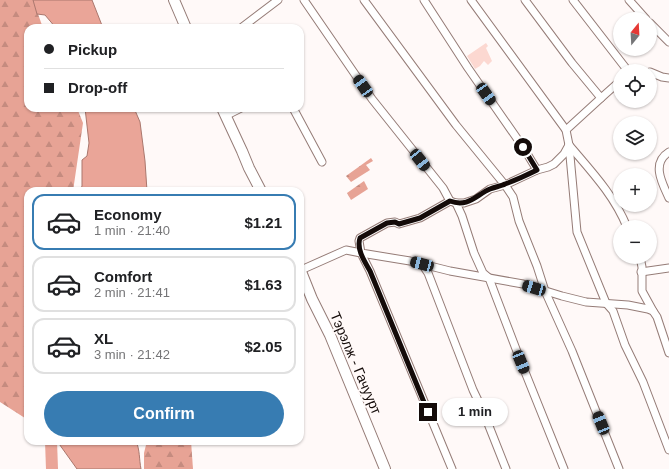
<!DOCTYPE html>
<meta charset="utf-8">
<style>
body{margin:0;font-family:Arial,sans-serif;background:#f6f6f6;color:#202124;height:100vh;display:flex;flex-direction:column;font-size:15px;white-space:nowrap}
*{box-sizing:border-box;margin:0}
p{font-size:13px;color:#757577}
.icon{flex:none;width:22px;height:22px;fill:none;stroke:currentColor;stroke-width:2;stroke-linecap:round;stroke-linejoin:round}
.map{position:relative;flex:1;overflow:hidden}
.sheet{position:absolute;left:24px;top:187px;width:280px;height:258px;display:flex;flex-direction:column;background:#fff;border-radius:12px;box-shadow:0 1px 3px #0004}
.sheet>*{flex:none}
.banner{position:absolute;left:24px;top:24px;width:280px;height:88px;border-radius:12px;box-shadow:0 1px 3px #0004;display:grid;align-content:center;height:88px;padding:0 20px;background:#fff}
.needle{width:26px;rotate:18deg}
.buttons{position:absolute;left:613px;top:12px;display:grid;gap:8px}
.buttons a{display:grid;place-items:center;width:44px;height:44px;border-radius:50%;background:#fff;box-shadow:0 1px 3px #0004;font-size:20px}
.end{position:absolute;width:18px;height:18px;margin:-9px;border:5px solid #140b09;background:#fff;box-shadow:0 0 0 2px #fff}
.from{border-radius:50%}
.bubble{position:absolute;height:28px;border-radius:14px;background:#fff;box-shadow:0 1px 3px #0004;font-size:13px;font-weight:700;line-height:28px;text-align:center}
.car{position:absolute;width:12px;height:24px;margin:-12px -6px;border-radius:5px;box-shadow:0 0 3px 1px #0007;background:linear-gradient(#222 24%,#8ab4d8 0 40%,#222 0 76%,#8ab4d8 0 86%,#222 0)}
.banner b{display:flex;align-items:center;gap:14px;height:38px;font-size:15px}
.banner b+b{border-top:1px solid #e0e0e0}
.banner i{width:10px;height:10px;background:#202124}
ul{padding:7px 0 0;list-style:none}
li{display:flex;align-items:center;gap:12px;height:56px;margin:0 8px 6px;padding:0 12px;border:2px solid #e0e0e0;border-radius:12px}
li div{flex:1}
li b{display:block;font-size:15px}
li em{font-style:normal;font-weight:700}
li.current{border-color:#377cb2}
li>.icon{width:36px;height:36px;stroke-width:1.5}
.action{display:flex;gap:8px;margin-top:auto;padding:8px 20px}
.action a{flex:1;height:46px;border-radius:24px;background:#377cb2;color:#fff;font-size:16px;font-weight:700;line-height:46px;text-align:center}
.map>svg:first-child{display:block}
.green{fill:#fcd8d1}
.forest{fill:url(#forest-firs)}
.water{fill:#eaa598;stroke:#aa776d}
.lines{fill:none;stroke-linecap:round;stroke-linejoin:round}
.river{stroke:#eaa598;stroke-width:12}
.street-casing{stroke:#957c77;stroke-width:9}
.secondary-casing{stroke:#957c77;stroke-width:12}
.street{stroke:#fff;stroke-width:7}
.secondary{stroke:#fff;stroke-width:10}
.route{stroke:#140b09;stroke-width:5}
.labels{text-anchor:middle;stroke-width:4;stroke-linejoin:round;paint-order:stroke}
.street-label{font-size:14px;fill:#140b09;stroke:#fff9f8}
</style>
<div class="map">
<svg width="669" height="469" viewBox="0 0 669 469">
<defs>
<pattern id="forest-firs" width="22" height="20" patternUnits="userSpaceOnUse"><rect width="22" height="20" fill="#e7a395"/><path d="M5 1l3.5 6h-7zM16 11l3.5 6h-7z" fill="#c58b7f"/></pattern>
</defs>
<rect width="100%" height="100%" fill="#fff9f8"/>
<!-- green -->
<path class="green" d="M 486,43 L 488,46 L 486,48 L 492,61 L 488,65 L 484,61 L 480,66 L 475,69 L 467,56 Z"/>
<!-- forest -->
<g class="forest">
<path d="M 0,0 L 33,0 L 43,28 L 28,28 L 28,108 L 77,108 L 83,123 L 73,191 L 28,191 L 28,420 L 0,402 Z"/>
<path d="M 371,158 L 373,161 L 366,165 L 370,170 L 351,182 L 346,176 Z"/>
<path d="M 364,181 L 368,189 L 351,200 L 347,193 Z"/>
<path d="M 147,441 L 191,441 L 193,469 L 144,469 L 144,453 Z"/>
</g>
<!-- water -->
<g class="water">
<path d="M 33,0 L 92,0 L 103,28 L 56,28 L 45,15 L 37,14 Z"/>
<path d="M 85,108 L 134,108 L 140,122 L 145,161 L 147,191 L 126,191 L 125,189 L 120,189 L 119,191 L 80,191 L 82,186 L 82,160 L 87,156 L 89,143 Z"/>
<path d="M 57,441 L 136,441 C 140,450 139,459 141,469 L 77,469 Z"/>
</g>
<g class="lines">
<!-- river -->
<path class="river" d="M 51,441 L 52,469"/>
<!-- street casing -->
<g class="street-casing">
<g id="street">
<path d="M 304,0 L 372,99 L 443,188 L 450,201"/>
<path d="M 364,0 L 456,125 L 505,185 L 513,197 L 519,221 L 537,266 L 545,291 L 572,351 L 619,469"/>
<path d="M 424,0 L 468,68 L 523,147 L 537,170"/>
<path d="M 471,0 L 566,130"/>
<path d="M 525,0 L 572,63 L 601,98 L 620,81"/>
<path d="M 573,0 L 628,71"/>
<path d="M 629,0 L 646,19"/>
<path d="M 650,23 L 669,42"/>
<path d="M 241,28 L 278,0"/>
<path d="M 650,72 L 662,77 L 669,78"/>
<path d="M 601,98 L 566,130 L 569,145 L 564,154 L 554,164 L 548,167 L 537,170 L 505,185 L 490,189 L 476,199 L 464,203 L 456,203 L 450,201 L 420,218 L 399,224 L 395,222 L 387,223 L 360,238 L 359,241 L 361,253 L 410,261 L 450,271 L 523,284 L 562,296 L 586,302 L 628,305 L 648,309 L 653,311 L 657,317 L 669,353"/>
<path d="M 293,108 L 322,162"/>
<path d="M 225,116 L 241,108"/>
<path d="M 569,145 L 577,232 L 606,303 L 613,311 L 625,345 L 643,382 L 669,450"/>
<path d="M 569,145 C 591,171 614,195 627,227"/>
<path d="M 669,152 C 651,163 662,183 669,198"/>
<path d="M 456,203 L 462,216 L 474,253 L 483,273 L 489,278 L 495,294 L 521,362 L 564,469"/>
<path d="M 640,257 L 642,267 L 642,291 L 653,311"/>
<path d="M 422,264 L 428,273 L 473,390 L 483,411 L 506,469"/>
<path d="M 301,270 L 346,250 L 361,253 L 370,271 L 452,469"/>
<path d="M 641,272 L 669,268"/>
</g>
</g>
<!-- secondary casing -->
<g class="secondary-casing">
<g id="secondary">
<path d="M 174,0 L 186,28"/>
<path d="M 222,108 L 242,151 L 249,168 L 261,191"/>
<path d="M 300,269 L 312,299 L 330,335 L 385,469"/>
</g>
</g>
<!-- street -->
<use href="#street" class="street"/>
<!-- secondary -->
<use href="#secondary" class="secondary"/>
</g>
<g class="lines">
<!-- route -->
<path class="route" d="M 428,412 L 370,271 C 365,262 356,249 360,238 L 387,223 L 395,222 L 399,224 L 420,218 L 450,201 C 468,208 476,195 490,189 C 495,187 501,186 505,184 C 516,180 527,175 537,170 L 523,147"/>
</g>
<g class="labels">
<!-- street labels -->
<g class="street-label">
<text transform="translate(356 363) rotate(67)" y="5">Тэрэлж - Гачуурт</text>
</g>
</g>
</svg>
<div class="buttons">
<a><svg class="needle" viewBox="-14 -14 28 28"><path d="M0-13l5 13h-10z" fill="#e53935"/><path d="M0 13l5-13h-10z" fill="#757577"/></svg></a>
<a><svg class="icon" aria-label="locate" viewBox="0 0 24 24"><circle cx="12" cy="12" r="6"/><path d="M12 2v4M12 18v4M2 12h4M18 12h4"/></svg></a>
<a><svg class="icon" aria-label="layers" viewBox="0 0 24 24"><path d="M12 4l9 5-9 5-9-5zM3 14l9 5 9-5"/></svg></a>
<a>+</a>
<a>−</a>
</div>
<i class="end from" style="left:523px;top:147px"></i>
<i class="end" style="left:428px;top:412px"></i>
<div class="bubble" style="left:442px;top:398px;width:66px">1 min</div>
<i class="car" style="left:363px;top:86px;rotate:325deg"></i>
<i class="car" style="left:486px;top:94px;rotate:145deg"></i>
<i class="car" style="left:420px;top:160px;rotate:142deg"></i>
<i class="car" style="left:422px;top:264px;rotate:285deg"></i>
<i class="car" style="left:534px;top:288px;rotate:286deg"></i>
<i class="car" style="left:521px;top:362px;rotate:158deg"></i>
<i class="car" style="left:601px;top:423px;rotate:338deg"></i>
<div class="banner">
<b><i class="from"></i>Pickup</b>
<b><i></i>Drop-off</b>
</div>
<section class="sheet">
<ul>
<li class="current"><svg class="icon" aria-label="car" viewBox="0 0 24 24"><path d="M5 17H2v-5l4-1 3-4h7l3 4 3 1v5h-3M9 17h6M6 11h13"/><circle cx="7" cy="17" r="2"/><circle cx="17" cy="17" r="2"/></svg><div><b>Economy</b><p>1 min · 21:40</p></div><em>$1.21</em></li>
<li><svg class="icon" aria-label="car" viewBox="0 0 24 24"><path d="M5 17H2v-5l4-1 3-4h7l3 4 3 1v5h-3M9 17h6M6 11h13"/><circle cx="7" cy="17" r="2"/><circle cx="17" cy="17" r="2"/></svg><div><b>Comfort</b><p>2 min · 21:41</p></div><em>$1.63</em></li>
<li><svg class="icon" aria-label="car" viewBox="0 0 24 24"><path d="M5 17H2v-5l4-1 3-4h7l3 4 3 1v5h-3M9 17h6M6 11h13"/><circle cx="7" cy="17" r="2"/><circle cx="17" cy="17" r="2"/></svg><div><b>XL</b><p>3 min · 21:42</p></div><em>$2.05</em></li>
</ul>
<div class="action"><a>Confirm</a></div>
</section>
</div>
